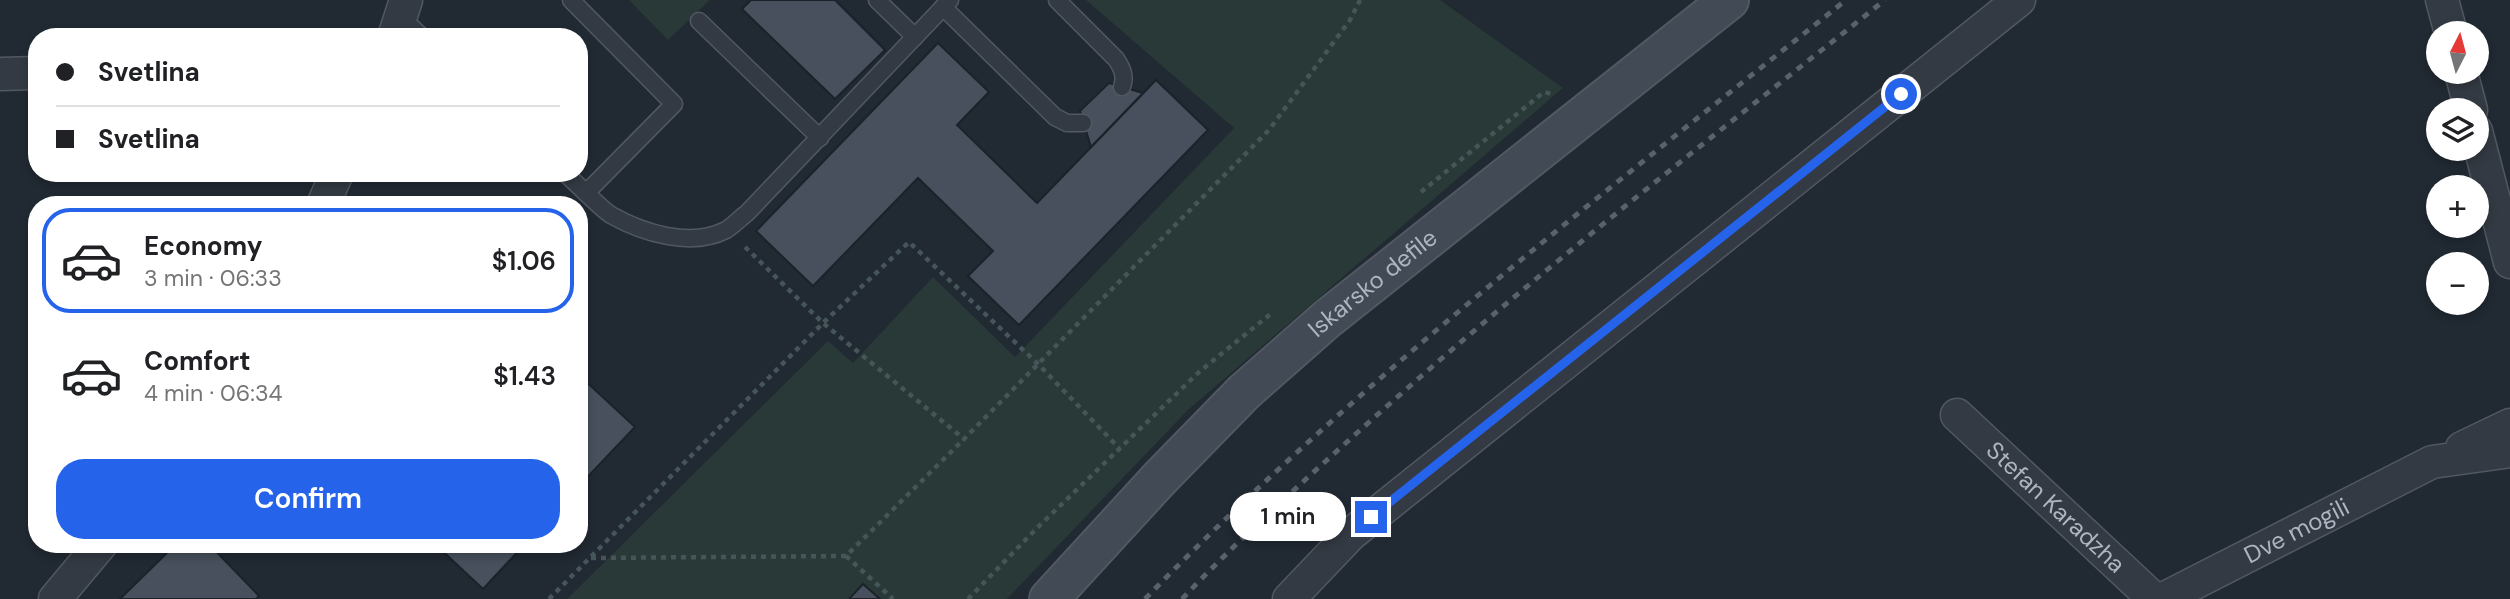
<!DOCTYPE html>
<meta charset="utf-8">
<style>
body{margin:0;font-family:"DM Sans",sans-serif;background:#f6f6f6;color:#202124;height:100vh;display:flex;flex-direction:column;font-size:26px;white-space:nowrap}
*{box-sizing:border-box;margin:0}
p{font-size:23px;color:#757577}
.icon{flex:none;width:38px;height:38px;fill:none;stroke:currentColor;stroke-width:2;stroke-linecap:round;stroke-linejoin:round}
.map{position:relative;flex:1;overflow:hidden}
.panel{position:absolute;left:28px;top:196px;width:560px;height:357px;display:flex;flex-direction:column;background:#fff;border-radius:28px;box-shadow:0 4px 10px #0003}
.panel>*{flex:none}
.banner{position:absolute;left:28px;top:28px;width:560px;height:154px;border-radius:28px;box-shadow:0 4px 10px #0003;display:grid;align-content:center;height:154px;padding:0 28px;background:#fff}
.needle{width:46px;rotate:6deg}
.controls{position:absolute;left:2426px;top:21px;display:grid;gap:14px}
.controls a{display:grid;place-items:center;width:63px;height:63px;border-radius:50%;background:#fff;box-shadow:0 4px 10px #0003;font-size:35px}
.end{position:absolute;width:32px;height:32px;margin:-16px;border:9px solid #2563eb;background:#fff;box-shadow:0 0 0 4px #fff}
.from{border-radius:50%}
.bubble{position:absolute;height:49px;border-radius:24px;background:#fff;box-shadow:0 4px 10px #0003;font-size:23px;font-weight:600;line-height:49px;text-align:center}
.banner b{display:flex;align-items:center;gap:24px;height:66px;font-size:26px}
.banner b+b{border-top:2px solid #e0e0e0}
.banner i{width:18px;height:18px;background:#202124}
ul{padding:12px 0 0;list-style:none}
li{display:flex;align-items:center;gap:21px;height:105px;margin:0 14px 10px;padding:0 14px;border:4px solid transparent;border-radius:28px}
li div{flex:1}
li b{display:block;font-size:26px}
li em{font-style:normal;font-weight:600}
li.active{border-color:#2563eb}
li>.icon{width:63px;height:63px;stroke-width:1.5}
.button{display:flex;gap:14px;margin-top:auto;padding:14px 28px}
.button a{flex:1;height:80px;border-radius:28px;background:#2563eb;color:#fff;font-size:28px;font-weight:600;line-height:80px;text-align:center}
.map>svg:first-child{display:block}
.green{fill:#283938}
.building{fill:#47505c;stroke:#1b222a;stroke-width:2}
.lines{fill:none;stroke-linecap:round;stroke-linejoin:round}
.lane-casing{stroke:#515861;stroke-width:19}
.street-casing{stroke:#515861;stroke-width:35}
.secondary-casing{stroke:#515861;stroke-width:42}
.path{stroke:#465658;stroke-width:4.5;stroke-dasharray:5 5;stroke-linecap:butt}
.lane{stroke:#343a43;stroke-width:16}
.street{stroke:#343a43;stroke-width:32}
.secondary{stroke:#424a56;stroke-width:38}
.rail{stroke:#58616c;stroke-width:5;stroke-dasharray:7 7;stroke-linecap:butt}
.route{stroke:#2563eb;stroke-width:9}
.labels{text-anchor:middle;stroke-width:5;stroke-linejoin:round;paint-order:stroke}
.street-label{font-size:24px;fill:#adb5c0;stroke:#192027}
</style>
<div class="map">
<svg width="2510" height="599" viewBox="0 0 2510 599">
<rect width="100%" height="100%" fill="#212932"/>
<!-- green -->
<g class="green">
<path d="M 629,0 L 710,0 L 668,40 Z"/>
<path d="M 1086,0 L 1440,0 L 1563,88 L 1188,410 L 1007,599 L 567,599 L 828,341 L 853,363 L 933,277 L 1015,357 L 1234,128 Z"/>
</g>
<!-- building -->
<g class="building">
<path d="M 751,0 L 835,0 L 885,50 L 835,99 L 742,9 Z"/>
<path d="M 938,43 L 989,92 L 957,125 L 1037,203 L 1156,80 L 1208,130 L 1019,325 L 968,276 L 993,251 L 918,178 L 813,286 L 756,231 Z"/>
<path d="M 1109,83 L 1143,93 L 1091,147 L 1080,111 Z"/>
<path d="M 579,375 L 635,427 L 579,486 Z"/>
<path d="M 176,544 L 209,544 L 259,596 L 256,599 L 120,599 Z"/>
<path d="M 435,544 L 525,544 L 483,589 Z"/>
<path d="M 863,584 L 880,599 L 849,599 Z"/>
</g>
<g class="lines">
<!-- lane casing -->
<g class="lane-casing">
<g id="lane">
<path d="M 877,0 L 915,37"/>
<path d="M 1057,0 L 1116,59 C 1122,68 1126,76 1122,87"/>
<path d="M 943,7 L 1055,117 L 1067,123 L 1083,123"/>
<path d="M 401,17 L 422,37"/>
<path d="M 699,21 L 820,138"/>
<path d="M 565,173 L 586,193 L 674,104 L 571,0"/>
<path d="M 586,193 C 594,200 602,209 611,215 C 643,233 691,248 726,230 C 733,226 740,218 747,213 L 950,0"/>
</g>
</g>
<!-- street casing -->
<g class="street-casing">
<g id="street">
<path d="M 2442,0 L 2451,33"/>
<path d="M 394,37 L 406,0"/>
<path d="M 2461,72 L 2471,110"/>
<path d="M 0,74 L 37,73"/>
<path d="M 2476,131 L 2510,262"/>
<path d="M 323,205 L 337,173"/>
<path id="s1" d="M 1957,415 L 2154,599"/>
<path d="M 2462,448 L 2510,425"/>
<path d="M 55,599 L 101,544"/>
<path d="M 1289,599 L 1351,534 L 2019,0"/>
<path id="s2" d="M 2163,599 L 2432,462 L 2510,451"/>
</g>
</g>
<!-- secondary casing -->
<g class="secondary-casing">
<g id="secondary">
<path id="s3" d="M 1049,599 L 1160,478 L 1244,392 L 1327,319 L 1729,0"/>
</g>
</g>
<!-- path -->
<g class="path">
<path d="M 1421,192 L 1544,92 L 1552,94"/>
<path d="M 745,247 L 823,323 L 964,439 L 1269,130 L 1350,20 L 1360,0"/>
<path d="M 846,556 L 893,599"/>
<path d="M 591,558 L 846,556 L 964,439"/>
<path d="M 549,599 L 823,323 L 909,242 L 1038,364 L 1119,448"/>
<path d="M 968,599 L 1037,528 L 1199,372 L 1273,312"/>
</g>
<!-- lane -->
<use href="#lane" class="lane"/>
<!-- street -->
<use href="#street" class="street"/>
<!-- secondary -->
<use href="#secondary" class="secondary"/>
<!-- rail -->
<g class="rail">
<path d="M 1145,599 C 1360,378 1606,192 1846,0"/>
<path d="M 1182,599 C 1238,540 1298,486 1358,432 C 1527,280 1707,141 1885,0"/>
</g>
</g>
<g class="lines">
<!-- route -->
<path class="route" d="M 1371,517 L 1901,94"/>
</g>
<g class="labels">
<!-- street labels -->
<g class="street-label">
<text dy="8" stroke="none"><textPath href="#s3" startOffset="453">Iskarsko defile</textPath></text>
<text dy="8" stroke="none"><textPath href="#s1" startOffset="135">Stefan Karadzha</textPath></text>
<text dy="8" stroke="none"><textPath href="#s2" startOffset="150">Dve mogili</textPath></text>
</g>
</g>
</svg>
<div class="controls">
<a><svg class="needle" viewBox="-14 -14 28 28"><path d="M0-13l5 13h-10z" fill="#e53935"/><path d="M0 13l5-13h-10z" fill="#757577"/></svg></a>
<a><svg class="icon" aria-label="layers" viewBox="0 0 24 24"><path d="M12 4l9 5-9 5-9-5zM3 14l9 5 9-5"/></svg></a>
<a>+</a>
<a>−</a>
</div>
<i class="end from" style="left:1901px;top:94px"></i>
<i class="end" style="left:1371px;top:517px"></i>
<div class="bubble" style="left:1230px;top:492px;width:116px">1 min</div>
<div class="banner">
<b><i class="from"></i>Svetlina</b>
<b><i></i>Svetlina</b>
</div>
<section class="panel">
<ul>
<li class="active"><svg class="icon" aria-label="car" viewBox="0 0 24 24"><path d="M5 17H2v-5l4-1 3-4h7l3 4 3 1v5h-3M9 17h6M6 11h13"/><circle cx="7" cy="17" r="2"/><circle cx="17" cy="17" r="2"/></svg><div><b>Economy</b><p>3 min · 06:33</p></div><em>$1.06</em></li>
<li><svg class="icon" aria-label="car" viewBox="0 0 24 24"><path d="M5 17H2v-5l4-1 3-4h7l3 4 3 1v5h-3M9 17h6M6 11h13"/><circle cx="7" cy="17" r="2"/><circle cx="17" cy="17" r="2"/></svg><div><b>Comfort</b><p>4 min · 06:34</p></div><em>$1.43</em></li>
</ul>
<div class="button"><a>Confirm</a></div>
</section>
</div>
